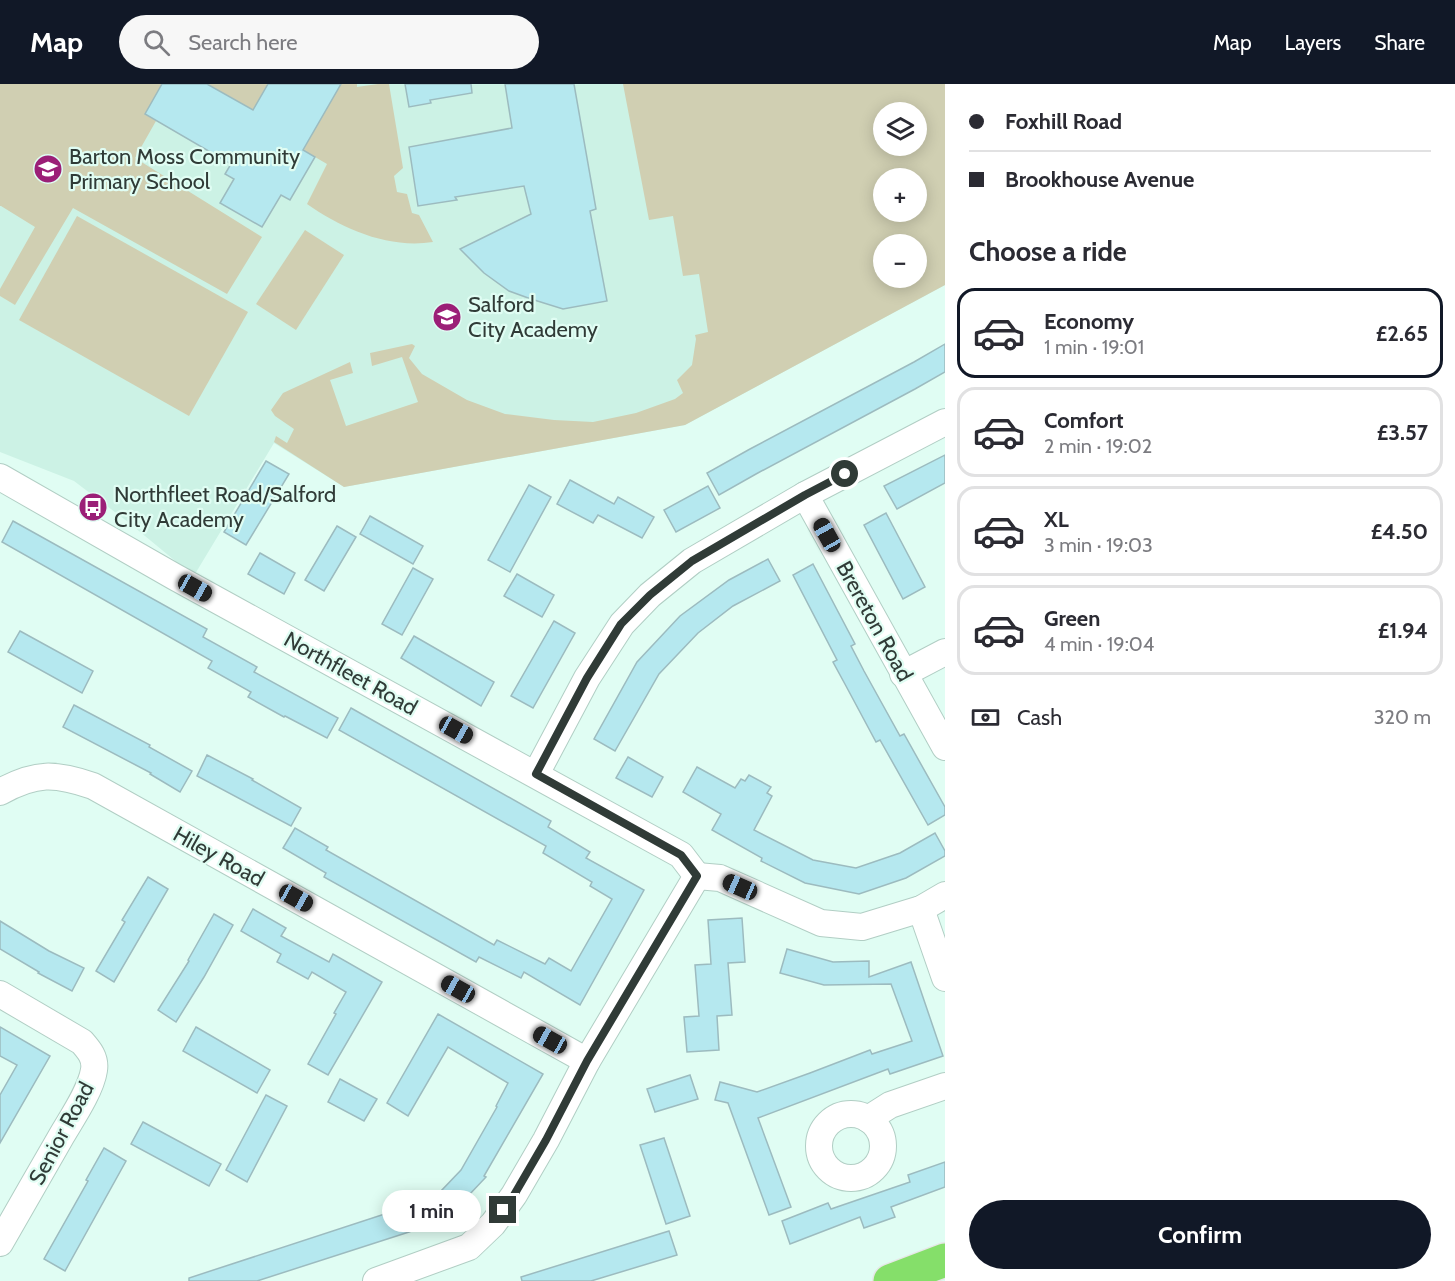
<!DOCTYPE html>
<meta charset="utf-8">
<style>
body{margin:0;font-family:Cabin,sans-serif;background:#f7f7f7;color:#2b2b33;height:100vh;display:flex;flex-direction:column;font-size:22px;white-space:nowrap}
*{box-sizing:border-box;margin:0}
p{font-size:20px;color:#7c7c81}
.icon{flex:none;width:33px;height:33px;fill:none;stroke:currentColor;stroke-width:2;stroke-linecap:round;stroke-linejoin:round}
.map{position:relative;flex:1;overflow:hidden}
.sheet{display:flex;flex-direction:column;background:#fff;width:510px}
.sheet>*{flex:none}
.banner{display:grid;align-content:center;height:132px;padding:0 24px;background:#fff}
.controls{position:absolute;left:873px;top:18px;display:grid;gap:12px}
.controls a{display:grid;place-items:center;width:54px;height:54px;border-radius:50%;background:#fff;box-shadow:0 3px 15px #0003;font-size:30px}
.end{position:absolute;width:27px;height:27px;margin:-14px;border:8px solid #303b37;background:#fff;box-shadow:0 0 0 3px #fff}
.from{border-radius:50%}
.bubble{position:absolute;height:42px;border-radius:21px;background:#fff;box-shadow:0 3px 15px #0003;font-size:20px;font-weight:800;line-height:42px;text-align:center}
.car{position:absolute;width:18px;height:36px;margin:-18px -9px;border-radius:8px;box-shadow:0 0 4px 2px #0007;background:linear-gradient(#222 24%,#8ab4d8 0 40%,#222 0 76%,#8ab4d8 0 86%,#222 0)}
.banner b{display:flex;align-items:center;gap:21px;height:57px;font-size:22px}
.banner b+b{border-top:2px solid #e1e1e2}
.banner i{width:15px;height:15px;background:#2b2b33}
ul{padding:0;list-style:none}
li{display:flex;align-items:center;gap:18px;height:90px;margin:0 12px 9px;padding:0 12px;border:3px solid #e1e1e2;border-radius:18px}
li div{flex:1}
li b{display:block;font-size:22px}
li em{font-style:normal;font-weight:800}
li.current{border-color:#111827}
li>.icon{width:54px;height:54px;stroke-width:1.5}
h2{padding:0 24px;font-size:27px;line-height:72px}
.pay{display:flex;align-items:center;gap:15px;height:66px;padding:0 24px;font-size:22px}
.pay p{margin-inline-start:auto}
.button{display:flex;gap:12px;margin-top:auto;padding:12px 24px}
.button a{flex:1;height:69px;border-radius:36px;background:#111827;color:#fff;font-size:24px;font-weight:800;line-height:69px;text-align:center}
header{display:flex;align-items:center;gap:36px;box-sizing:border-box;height:84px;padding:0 30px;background:#111827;color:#fff}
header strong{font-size:28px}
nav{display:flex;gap:33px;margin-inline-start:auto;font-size:21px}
.search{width:420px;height:54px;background:#f7f7f7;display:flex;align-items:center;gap:15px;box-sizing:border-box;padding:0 21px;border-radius:33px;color:#7c7c81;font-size:22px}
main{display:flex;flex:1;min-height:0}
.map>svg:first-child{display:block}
.built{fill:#ccf2e5;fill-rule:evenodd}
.green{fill:#d0cfb2;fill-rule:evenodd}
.building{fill:#b5e8ef;stroke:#9cbbbf;stroke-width:1.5}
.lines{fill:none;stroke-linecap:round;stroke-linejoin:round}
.street-casing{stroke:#b1cec4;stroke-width:28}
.highway-casing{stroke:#e6e7e7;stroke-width:36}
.street{stroke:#fff;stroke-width:26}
.highway{stroke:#85df6a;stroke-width:33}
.route{stroke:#303b37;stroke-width:8}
.labels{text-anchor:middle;stroke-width:4.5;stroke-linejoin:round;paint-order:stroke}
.poi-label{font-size:22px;fill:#303b37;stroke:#e0fdf3;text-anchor:start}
.street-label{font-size:22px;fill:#303b37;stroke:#e0fdf3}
</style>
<header>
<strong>Map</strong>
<div class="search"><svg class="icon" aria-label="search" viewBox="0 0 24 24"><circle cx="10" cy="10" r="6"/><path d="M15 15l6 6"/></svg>Search here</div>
<nav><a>Map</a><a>Layers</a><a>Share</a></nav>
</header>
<main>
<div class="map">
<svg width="945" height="1197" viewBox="0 0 945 1197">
<rect width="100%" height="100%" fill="#e0fdf3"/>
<!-- built -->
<path class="built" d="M 0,0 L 945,0 L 945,201 L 685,341 L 344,403 L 274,359 L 195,490 L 179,480 L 128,438 L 74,397 L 0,368 ZM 884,28 L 916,28 L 916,62 L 884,62 ZM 884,94 L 916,94 L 916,128 L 884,128 ZM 884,160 L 916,160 L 916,194 L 884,194 Z"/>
<!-- green -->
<g class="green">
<path d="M 0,0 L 162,0 L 145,30 L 156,37 L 135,74 L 262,153 L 227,210 L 73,124 L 15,221 L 0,212 L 0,205 L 35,143 L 1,122 L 0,122 Z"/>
<path d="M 207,0 L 268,0 L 264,6 L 267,34 Z"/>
<path d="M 341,0 L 357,0 L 357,3 L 378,0 L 389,0 L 403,84 L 394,92 L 397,108 L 407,110 L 412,129 L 419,131 L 433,158 C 388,165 343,145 307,120 L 327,80 L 303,66 Z"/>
<path d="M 623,0 L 945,0 L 945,201 L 685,341 L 344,403 L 274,358 L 276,352 L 287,359 L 294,345 L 275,332 L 271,326 L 283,309 L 350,278 L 353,289 L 330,296 L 346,342 L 418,318 L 402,273 L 372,282 L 370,269 L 412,260 L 415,262 L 409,274 L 422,290 L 467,316 L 505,330 L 554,336 L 593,338 L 636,329 L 675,315 L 683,309 L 677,296 L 692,281 L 696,255 L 695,251 L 708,248 L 699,190 L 683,192 L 673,132 L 649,136 ZM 884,28 L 916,28 L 916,62 L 884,62 ZM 884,94 L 916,94 L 916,128 L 884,128 ZM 884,160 L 916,160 L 916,194 L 884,194 Z"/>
<path d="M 77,132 L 248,228 L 189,332 L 19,236 Z"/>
<path d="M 305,146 L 344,171 L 296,246 L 256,220 Z"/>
</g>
<!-- building -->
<g class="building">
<path d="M 162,0 L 207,0 L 253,26 L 268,0 L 341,0 L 303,66 L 315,73 L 290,116 L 281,111 L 262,143 L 220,119 L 234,95 L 225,90 L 231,80 L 145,30 Z"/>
<path d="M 405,0 L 471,0 L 472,9 L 430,16 L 431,19 L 409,23 Z"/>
<path d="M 505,0 L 574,0 L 596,125 L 590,127 L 607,217 L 563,225 L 531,215 L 509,207 L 484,189 L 460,165 L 531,130 L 524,102 L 455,113 L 457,116 L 418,122 L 409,63 L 512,44 Z"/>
<path d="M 945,260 L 945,288 L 915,305 L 756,390 L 719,411 L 707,389 L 750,365 L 914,278 Z"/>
<path d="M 945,371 L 945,399 L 897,425 L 884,402 Z"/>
<path d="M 266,377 L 289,390 L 246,461 L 224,448 Z"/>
<path d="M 570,396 L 614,420 L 618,413 L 654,433 L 642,454 L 598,431 L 593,439 L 557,420 Z"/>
<path d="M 529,401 L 551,413 L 510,488 L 488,476 Z"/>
<path d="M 708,402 L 720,424 L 676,448 L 664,426 Z"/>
<path d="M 886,429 L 925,503 L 903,515 L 864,441 Z"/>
<path d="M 370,432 L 423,462 L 413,480 L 360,450 Z"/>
<path d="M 13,437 L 207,545 L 203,553 L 257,583 L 254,588 L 338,634 L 327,654 L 285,632 L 284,633 L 248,613 L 251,608 L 208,584 L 212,577 L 2,458 Z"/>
<path d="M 337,442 L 356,453 L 324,507 L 305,496 Z"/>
<path d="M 260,469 L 295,489 L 284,510 L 248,490 Z"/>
<path d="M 768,475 L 780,497 L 733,522 L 698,549 L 659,590 L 615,667 L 594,655 L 637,578 L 680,532 L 729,496 Z"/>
<path d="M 813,480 L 855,560 L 851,562 L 864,587 L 900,652 L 904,650 L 945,723 L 945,731 L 928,741 L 880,656 L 876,658 L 846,602 L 833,578 L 837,576 L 793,491 Z"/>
<path d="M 413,484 L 433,495 L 402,551 L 382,540 Z"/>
<path d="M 517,490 L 554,511 L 542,533 L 504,512 Z"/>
<path d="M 554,537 L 575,549 L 533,624 L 511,612 Z"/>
<path d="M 20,547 L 93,587 L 82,609 L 8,568 Z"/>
<path d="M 414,552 L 494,598 L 481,622 L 401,574 Z"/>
<path d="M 74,621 L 150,661 L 149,663 L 192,687 L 180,708 L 150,690 L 151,689 L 63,643 Z"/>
<path d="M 351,624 L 551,737 L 548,743 L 590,768 L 586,774 L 644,806 L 580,921 L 524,888 L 521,894 L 479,873 L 476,878 L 324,793 L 326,789 L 283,764 L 295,744 L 328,763 L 326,766 L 494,861 L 497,856 L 545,880 L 549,874 L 571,887 L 612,815 L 590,802 L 592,798 L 543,769 L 546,762 L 339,646 Z"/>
<path d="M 207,671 L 253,695 L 252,696 L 301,724 L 291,742 L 197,692 Z"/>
<path d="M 628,673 L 663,693 L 652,713 L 616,694 Z"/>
<path d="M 697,683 L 735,704 L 741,695 L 745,697 L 749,691 L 771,703 L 767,709 L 772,712 L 754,746 L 813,776 L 856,784 L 900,769 L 935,749 L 945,767 L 945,772 L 906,794 L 859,810 L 805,799 L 761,777 L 762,774 L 712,746 L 721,730 L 683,708 Z"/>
<path d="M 148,793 L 168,805 L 114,898 L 96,887 L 125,838 L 122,836 Z"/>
<path d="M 253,825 L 286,844 L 281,852 L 329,878 L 333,870 L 382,898 L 328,991 L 308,980 L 336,930 L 334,929 L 346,908 L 312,888 L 308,895 L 277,878 L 281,870 L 241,847 Z"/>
<path d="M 214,830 L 233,841 L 204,893 L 176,938 L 158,926 L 189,877 L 188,876 Z"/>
<path d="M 742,834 L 745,878 L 728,879 L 732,931 L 717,932 L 719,966 L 687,968 L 684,933 L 699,932 L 695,881 L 711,880 L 708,836 Z"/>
<path d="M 0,837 L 49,867 L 84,884 L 72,907 L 38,889 L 39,888 L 0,865 Z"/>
<path d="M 787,865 L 833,878 L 869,877 L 869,893 L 911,878 L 943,972 L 890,990 L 888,985 L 758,1034 L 791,1123 L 769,1131 L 728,1019 L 715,1016 L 720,998 L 757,1008 L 810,989 L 870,966 L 872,970 L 912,957 L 891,900 L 824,901 L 780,889 Z"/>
<path d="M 438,930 L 543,990 L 484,1092 L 486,1093 L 449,1132 L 409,1148 L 257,1197 L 189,1197 L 189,1194 L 400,1125 L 439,1109 L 461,1086 L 497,1023 L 496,1022 L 508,999 L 448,963 L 408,1032 L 387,1019 Z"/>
<path d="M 0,943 L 50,972 L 0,1059 L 0,1011 L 17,981 L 0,972 Z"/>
<path d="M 196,943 L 270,986 L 257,1009 L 183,967 Z"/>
<path d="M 690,991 L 698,1015 L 655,1028 L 647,1005 Z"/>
<path d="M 340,995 L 377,1015 L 364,1037 L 328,1018 Z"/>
<path d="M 266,1011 L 287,1022 L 247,1098 L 226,1086 Z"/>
<path d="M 143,1038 L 221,1080 L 209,1102 L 131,1060 Z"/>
<path d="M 664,1054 L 690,1132 L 666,1140 L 640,1061 Z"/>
<path d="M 104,1064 L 126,1077 L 65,1187 L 44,1175 L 88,1097 L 86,1096 Z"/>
<path d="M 945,1078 L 945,1103 L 891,1123 L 895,1133 L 864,1144 L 860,1133 L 790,1160 L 782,1137 L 828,1119 L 831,1125 L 910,1098 L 908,1091 Z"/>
<path d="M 669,1147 L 677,1171 L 591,1197 L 522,1197 L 521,1193 Z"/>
</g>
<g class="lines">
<!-- street casing -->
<g class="street-casing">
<g id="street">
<path d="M 0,393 L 175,493 L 681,771 L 697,792"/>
<path d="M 805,411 L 945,663"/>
<path d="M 903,590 L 945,568"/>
<path d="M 536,690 L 587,594 L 622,540 L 650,511 L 692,477 L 805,411 L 945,338"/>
<path d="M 0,708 C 36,688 55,689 93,702 L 587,977"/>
<path d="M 697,792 L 720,794 L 821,839 L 862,843 L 921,825 L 945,811"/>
<path d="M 921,825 L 945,894"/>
<path d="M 0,910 L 82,958 C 89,966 96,974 94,986 C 91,1006 72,1034 62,1051 C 41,1087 21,1123 0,1159"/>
<circle cx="851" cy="1062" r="32"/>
<path d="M 868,1035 L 890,1021 L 945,1002"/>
<path d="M 376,1197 L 469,1163 L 493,1140 L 514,1111 L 546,1056 L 587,977 L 697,792"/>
</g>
</g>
<!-- highway casing -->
<g class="highway-casing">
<path id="highway" d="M 890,1197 L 945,1176"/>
</g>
<!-- street -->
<use href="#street" class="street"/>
<!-- highway -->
<use href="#highway" class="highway"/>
</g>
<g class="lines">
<!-- route -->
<path class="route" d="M 503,1126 L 514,1111 L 546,1056 L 587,977 L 697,792 L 681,771 L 536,690 L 587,594 L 621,540 L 650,511 L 692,477 L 805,411 L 845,390"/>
</g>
<!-- icons -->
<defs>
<g id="school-disc" transform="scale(1.5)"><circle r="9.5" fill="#9b1f77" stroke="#e0fdf3"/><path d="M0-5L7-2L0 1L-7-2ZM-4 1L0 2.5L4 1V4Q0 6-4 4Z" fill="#fff"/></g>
<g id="bus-disc" transform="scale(1.5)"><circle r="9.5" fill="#9b1f77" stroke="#e0fdf3"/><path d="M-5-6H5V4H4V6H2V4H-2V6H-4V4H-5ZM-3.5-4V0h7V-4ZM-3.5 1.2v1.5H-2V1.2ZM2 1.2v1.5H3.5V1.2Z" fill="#fff"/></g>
</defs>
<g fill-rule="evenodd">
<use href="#school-disc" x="48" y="85"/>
<use href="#school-disc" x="447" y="233"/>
<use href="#bus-disc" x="93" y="423"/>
</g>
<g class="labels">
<!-- poi labels -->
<g class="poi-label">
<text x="69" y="80">Barton Moss Community<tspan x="69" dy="25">Primary School</tspan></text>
<text x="468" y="228">Salford<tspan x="468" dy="25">City Academy</tspan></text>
<text x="114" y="418">Northfleet Road/Salford<tspan x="114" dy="25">City Academy</tspan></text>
</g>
<!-- street labels -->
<g class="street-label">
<text transform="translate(875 537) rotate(61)" y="8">Brereton Road</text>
<text transform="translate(351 589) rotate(29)" y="8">Northfleet Road</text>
<text transform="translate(219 772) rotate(29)" y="8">Hiley Road</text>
<text transform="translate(61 1049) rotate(-62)" y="8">Senior Road</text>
</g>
</g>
</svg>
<div class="controls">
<a><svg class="icon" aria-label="layers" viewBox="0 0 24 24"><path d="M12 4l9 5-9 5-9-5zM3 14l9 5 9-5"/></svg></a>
<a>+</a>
<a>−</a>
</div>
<i class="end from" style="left:845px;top:390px"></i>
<i class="end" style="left:503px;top:1126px"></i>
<div class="bubble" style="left:382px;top:1106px;width:99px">1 min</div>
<i class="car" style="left:827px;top:451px;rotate:331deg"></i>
<i class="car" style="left:195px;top:504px;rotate:119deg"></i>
<i class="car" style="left:456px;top:646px;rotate:119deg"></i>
<i class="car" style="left:740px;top:803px;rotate:294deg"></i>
<i class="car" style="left:296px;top:814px;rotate:119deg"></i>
<i class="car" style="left:458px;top:905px;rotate:299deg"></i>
<i class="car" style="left:550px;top:956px;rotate:299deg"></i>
</div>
<section class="sheet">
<div class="banner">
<b><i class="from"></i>Foxhill Road</b>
<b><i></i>Brookhouse Avenue</b>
</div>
<h2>Choose a ride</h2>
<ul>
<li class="current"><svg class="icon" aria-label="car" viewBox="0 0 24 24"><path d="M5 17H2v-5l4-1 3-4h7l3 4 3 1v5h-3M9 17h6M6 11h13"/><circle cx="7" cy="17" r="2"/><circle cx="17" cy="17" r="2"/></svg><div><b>Economy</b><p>1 min · 19:01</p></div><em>£2.65</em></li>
<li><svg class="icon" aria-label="car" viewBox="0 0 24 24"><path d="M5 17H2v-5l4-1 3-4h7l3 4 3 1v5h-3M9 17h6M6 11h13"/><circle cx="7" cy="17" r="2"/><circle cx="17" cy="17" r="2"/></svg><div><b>Comfort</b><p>2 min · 19:02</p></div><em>£3.57</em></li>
<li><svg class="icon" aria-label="car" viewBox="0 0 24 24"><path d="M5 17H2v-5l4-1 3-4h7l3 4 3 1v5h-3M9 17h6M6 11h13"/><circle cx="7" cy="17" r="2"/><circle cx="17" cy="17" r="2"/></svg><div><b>XL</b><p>3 min · 19:03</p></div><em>£4.50</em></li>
<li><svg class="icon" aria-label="car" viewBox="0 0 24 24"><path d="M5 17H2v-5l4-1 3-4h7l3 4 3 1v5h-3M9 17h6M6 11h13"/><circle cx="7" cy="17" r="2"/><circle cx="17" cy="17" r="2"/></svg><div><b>Green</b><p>4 min · 19:04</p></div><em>£1.94</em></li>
</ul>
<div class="pay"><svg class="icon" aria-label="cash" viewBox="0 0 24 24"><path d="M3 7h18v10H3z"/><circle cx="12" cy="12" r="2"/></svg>Cash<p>320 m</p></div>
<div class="button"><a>Confirm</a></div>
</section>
</main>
